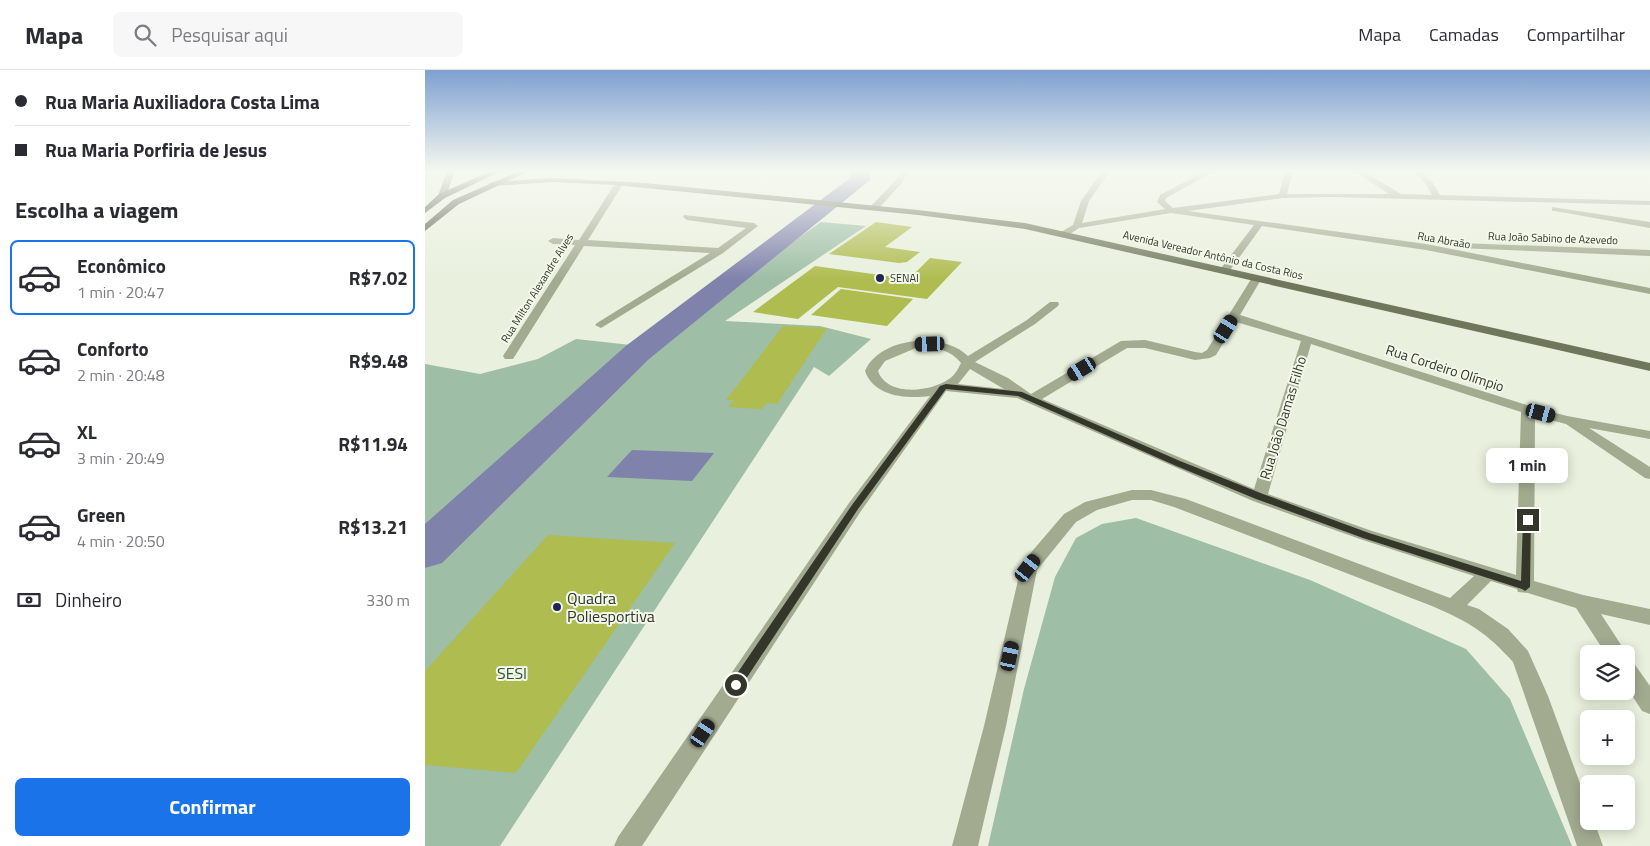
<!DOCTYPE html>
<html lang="pt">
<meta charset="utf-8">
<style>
body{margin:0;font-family:"Titillium Web",sans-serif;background:#f7f7f7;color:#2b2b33;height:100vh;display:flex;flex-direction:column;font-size:19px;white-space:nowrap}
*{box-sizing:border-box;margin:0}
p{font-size:16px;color:#7c7c81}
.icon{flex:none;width:28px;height:28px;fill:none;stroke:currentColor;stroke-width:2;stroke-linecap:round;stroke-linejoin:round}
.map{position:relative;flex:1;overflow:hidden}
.sheet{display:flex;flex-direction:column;background:#fff;width:425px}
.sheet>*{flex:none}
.guide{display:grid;align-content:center;height:110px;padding:0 15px;background:#fff}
.fabs{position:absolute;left:1155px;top:575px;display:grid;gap:10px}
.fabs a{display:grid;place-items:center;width:55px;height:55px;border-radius:8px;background:#fff;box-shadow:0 2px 12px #0003;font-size:25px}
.end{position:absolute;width:22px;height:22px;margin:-11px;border:6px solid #333629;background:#fff;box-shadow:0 0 0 2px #fff}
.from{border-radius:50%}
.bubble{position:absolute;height:35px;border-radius:8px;background:#fff;box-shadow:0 2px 12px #0003;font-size:16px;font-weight:700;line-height:35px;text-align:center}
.car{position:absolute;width:15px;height:30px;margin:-15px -8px;border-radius:6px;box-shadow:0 0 4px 1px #0007;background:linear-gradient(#222 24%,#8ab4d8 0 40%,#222 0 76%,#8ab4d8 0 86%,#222 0)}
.guide b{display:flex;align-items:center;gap:18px;height:48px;font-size:19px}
.guide b+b{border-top:1px solid #e1e1e2}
.guide i{width:12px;height:12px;background:#2b2b33}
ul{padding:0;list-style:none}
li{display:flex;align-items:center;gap:15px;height:75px;margin:0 10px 8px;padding:0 5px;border:2px solid transparent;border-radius:8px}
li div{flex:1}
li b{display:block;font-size:19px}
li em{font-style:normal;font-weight:700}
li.active{border-color:#1a73e8}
li>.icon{width:45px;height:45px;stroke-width:1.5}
h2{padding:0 15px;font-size:22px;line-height:60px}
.pay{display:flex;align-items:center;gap:12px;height:55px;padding:0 15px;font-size:19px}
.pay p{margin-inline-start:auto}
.cta{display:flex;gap:10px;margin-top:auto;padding:10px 15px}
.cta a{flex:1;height:58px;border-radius:8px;background:#1a73e8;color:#fff;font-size:20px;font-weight:700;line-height:58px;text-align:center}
header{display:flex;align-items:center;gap:30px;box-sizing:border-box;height:70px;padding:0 25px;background:#fff;border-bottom:1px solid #e1e1e2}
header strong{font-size:24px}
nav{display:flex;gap:28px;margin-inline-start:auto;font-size:18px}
.search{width:350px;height:45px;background:#f7f7f7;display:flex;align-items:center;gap:12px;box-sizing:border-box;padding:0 18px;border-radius:8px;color:#7c7c81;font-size:19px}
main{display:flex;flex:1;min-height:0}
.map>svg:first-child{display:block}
.green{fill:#9ebea5}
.water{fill:#7f82ab}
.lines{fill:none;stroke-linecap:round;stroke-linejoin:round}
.river{fill:#7f82ab;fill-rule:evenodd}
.building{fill:#afbc50}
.minor{fill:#a2aa90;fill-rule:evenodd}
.major{fill:#70765b;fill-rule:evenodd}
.highway{fill:#525641;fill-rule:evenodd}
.route{fill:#333629}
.poi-dot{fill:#222554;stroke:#f2f8e9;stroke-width:2}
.labels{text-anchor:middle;stroke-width:4;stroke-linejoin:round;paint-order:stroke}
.far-street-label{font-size:11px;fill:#333629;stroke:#f2f8e9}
.far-poi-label{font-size:11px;fill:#333629;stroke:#f2f8e9;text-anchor:start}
.street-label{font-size:14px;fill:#333629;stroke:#f2f8e9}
.near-poi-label{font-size:16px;fill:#333629;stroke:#f2f8e9;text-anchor:start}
.near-park-label{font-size:16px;fill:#2f5237;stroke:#f2f8e9}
</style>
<header>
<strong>Mapa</strong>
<div class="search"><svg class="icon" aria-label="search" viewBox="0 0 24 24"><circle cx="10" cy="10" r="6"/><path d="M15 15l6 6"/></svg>Pesquisar aqui</div>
<nav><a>Mapa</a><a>Camadas</a><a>Compartilhar</a></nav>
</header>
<main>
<section class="sheet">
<div class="guide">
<b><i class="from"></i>Rua Maria Auxiliadora Costa Lima</b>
<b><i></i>Rua Maria Porfiria de Jesus</b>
</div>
<h2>Escolha a viagem</h2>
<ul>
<li class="active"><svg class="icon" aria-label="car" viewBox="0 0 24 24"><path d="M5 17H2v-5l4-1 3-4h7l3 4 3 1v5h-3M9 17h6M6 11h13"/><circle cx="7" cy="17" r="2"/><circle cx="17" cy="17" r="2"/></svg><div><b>Econômico</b><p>1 min · 20:47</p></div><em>R$7.02</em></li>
<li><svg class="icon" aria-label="car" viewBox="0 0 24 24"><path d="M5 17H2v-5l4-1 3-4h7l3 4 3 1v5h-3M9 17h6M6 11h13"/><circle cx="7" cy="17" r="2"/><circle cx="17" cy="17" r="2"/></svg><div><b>Conforto</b><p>2 min · 20:48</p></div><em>R$9.48</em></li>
<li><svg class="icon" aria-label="car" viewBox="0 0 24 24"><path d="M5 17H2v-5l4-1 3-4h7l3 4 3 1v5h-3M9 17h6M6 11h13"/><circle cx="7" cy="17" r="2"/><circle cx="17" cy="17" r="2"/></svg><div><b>XL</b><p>3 min · 20:49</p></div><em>R$11.94</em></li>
<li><svg class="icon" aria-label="car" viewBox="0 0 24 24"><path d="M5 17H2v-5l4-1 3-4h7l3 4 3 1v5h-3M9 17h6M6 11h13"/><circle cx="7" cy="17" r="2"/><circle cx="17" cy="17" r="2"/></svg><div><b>Green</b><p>4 min · 20:50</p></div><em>R$13.21</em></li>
</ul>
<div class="pay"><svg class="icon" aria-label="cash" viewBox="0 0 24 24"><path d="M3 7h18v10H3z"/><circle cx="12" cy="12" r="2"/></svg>Dinheiro<p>330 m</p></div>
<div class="cta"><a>Confirmar</a></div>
</section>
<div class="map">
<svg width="1225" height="776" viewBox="0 0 1225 776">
<rect width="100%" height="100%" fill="#e9f0dd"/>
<!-- green -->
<g class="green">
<path d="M 396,152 L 441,156 L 300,251 L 395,256 L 446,269 L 404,306 L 389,297 L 75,776 L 0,776 L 0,498 L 213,293 L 311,212 Z"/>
<path d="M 151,269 L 206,275 C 139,338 66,395 0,459 L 0,294 L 55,304 L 113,289 Z"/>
<path d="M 711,448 L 885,510 L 1041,579 L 1085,629 L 1147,776 L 563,776 L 599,619 L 630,507 L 651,468 L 677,454 Z"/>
</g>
<!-- water -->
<path class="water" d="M 207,380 L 289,383 L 267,411 L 182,407 Z"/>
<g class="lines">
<!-- river -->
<path class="river" d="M 426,101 L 446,101 L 445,110 L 224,289 L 17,493 L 0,498 L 0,454 L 202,275 L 425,108 Z"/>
</g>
<!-- building -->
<g class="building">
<path d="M 451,152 L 487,157 L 460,177 L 495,182 L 482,192 L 474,193 L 404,184 Z"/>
<path d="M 505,188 L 537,192 L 502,229 L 413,217 L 373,249 L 328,242 L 390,196 L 484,209 Z"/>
<path d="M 416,219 L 488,229 L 462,256 L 386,245 Z"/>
<path d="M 358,256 L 402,258 L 352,334 L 341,333 L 337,339 L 303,337 L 309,330 L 301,330 Z"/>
<path d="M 123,465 L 250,473 L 91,703 L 0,695 L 0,601 Z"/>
</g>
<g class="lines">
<!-- minor -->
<g class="minor">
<path d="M 475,101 L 483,101 L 477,113 L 452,140 L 446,140 L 446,136 L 471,110 Z"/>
<path d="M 677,101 L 685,101 L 664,131 L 657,153 L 740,139 L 732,132 L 735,125 L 781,101 L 790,101 L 741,128 L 740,131 L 748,138 L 854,124 L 859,106 L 863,101 L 871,101 L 867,106 L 862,124 L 964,124 L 929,101 L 938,101 L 976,124 L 1007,125 L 1000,113 L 988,101 L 996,101 L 1006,110 L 1015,125 L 1225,131 L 1225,135 L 907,127 L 857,128 L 763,141 L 1001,174 L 1225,218 L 1225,224 L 1001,180 L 837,156 L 803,203 L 799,204 L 794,201 L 829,155 L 746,143 L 654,158 L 642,166 L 636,166 L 636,162 L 648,155 L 656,131 Z"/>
<path d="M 191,112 L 198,114 L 163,170 L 293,178 L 321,158 L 262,150 L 258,147 L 259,145 L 329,153 L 333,156 L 298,183 L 176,258 L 170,255 L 172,253 L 285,183 L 159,176 L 88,289 L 80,289 L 78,286 L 150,175 L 128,174 L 123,171 L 128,168 L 154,170 Z"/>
<path d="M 1127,137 L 1225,152 L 1225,158 L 1130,141 L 1127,141 Z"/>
<path d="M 1035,173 L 1225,180 L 1225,186 L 1032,178 L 1030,176 Z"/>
<path d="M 832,205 L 837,208 L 815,245 L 1108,337 L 1142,346 L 1225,361 L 1225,369 L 1164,358 L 1225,397 L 1225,409 L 1220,408 L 1141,354 L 1110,346 L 1109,511 L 1158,525 L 1225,539 L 1225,555 L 1176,544 L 1202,584 L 1201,586 L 1201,584 L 1181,584 L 1151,538 L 1103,523 L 1093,522 L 1092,519 L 1066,511 L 1042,535 L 1054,539 L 1083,559 L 1103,581 L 1123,626 L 1164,738 L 1164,751 L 1169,751 L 1178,776 L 1152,776 L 1088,592 C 1061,562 1044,552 1007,536 L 749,437 L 726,430 L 707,430 L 672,440 L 651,452 L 612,500 L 581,656 L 553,776 L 527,776 L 559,656 L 597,493 L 639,444 L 660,432 L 707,420 L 726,420 L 761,429 L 1025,528 L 1049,506 L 935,469 L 828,431 L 592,328 L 521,321 L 436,441 L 217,776 L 189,776 L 193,767 L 424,433 L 505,326 C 482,329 449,327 440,301 C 454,267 518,261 543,286 L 602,250 L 625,232 L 633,232 L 634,234 L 633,236 L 610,254 L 550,292 L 583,308 L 606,324 L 696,271 L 720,270 L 770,282 L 777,283 L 782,280 L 828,206 ZM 811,252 L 876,271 L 829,419 L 617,329 L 702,278 L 720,278 L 770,290 L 785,288 L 791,285 ZM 886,274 L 1096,342 L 1091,505 L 947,461 L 843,424 ZM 491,278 C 508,277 524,278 536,293 C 533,299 530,305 524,309 C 506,322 462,327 453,301 L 460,291 ZM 545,299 L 579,319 L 533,314 Z"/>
<path d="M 1201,589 L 1208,592 L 1225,616 L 1225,644 L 1217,641 L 1201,616 Z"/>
</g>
<!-- major -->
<g class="major">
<path d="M 19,101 L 27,101 L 29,103 L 21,126 L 17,128 L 13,126 L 21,103 Z"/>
<path d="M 128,108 L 221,113 L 493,140 L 600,153 L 1225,293 L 1225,301 L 600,159 L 493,145 L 190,115 L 128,112 L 67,116 L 63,114 L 67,112 Z"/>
</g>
<!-- highway -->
<g class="highway">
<path d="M 66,101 L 76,101 L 20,128 L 0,143 L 0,137 L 14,124 Z"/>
<path d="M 94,101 L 104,101 L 34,134 L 0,161 L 0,154 L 28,130 Z"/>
</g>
</g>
<!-- sky -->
<linearGradient id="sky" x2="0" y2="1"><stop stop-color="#7ea0d0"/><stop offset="0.48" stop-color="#f5f8f0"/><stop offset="1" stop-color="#f5f8f0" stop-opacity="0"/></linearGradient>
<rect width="1225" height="210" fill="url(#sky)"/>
<!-- route -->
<path class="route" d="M 521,314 L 597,322 L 755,391 L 838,424 L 944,463 L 1096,511 L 1098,450 L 1103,446 L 1106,447 L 1105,517 L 1100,521 L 1097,519 L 938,468 L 831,429 L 749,395 L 593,326 L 521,319 L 433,439 L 315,618 L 307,618 L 305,615 L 307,611 L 427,435 L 515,316 Z"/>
<!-- markers -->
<g class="poi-dot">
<circle cx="455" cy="208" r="5"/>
<circle cx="132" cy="537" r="5"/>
</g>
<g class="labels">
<!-- far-street labels -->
<g class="far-street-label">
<text transform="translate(1128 168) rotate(2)" y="4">Rua João Sabino de Azevedo</text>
<text transform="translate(1019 170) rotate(10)" y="4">Rua Abraão</text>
<text transform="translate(788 185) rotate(13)" y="4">Avenida Vereador Antônio da Costa Rios</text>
<text transform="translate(112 218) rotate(-58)" y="4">Rua Milton Alexandre Alves</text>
</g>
<!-- far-poi labels -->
<g class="far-poi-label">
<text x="465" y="212">SENAI</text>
</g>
<!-- street labels -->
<g class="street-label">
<text transform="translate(1020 298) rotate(18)" y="5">Rua Cordeiro Olímpio</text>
<text transform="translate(858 348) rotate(-73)" y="5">Rua João Damas Filho</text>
</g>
<!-- near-poi labels -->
<g class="near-poi-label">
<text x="142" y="534">Quadra<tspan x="142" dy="18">Poliesportiva</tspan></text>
</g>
<!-- near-park labels -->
<g class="near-park-label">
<text x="87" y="609">SESI</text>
</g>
</g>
</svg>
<div class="fabs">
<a><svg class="icon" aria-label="layers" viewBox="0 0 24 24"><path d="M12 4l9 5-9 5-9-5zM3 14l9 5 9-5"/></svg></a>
<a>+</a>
<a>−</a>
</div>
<i class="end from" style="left:311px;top:615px"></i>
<i class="end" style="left:1103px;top:450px"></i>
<div class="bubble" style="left:1061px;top:378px;width:82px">1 min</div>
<i class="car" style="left:801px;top:259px;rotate:32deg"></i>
<i class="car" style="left:505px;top:274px;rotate:268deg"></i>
<i class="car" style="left:657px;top:299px;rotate:239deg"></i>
<i class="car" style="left:1116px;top:343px;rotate:105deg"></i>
<i class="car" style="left:603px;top:498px;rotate:38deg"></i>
<i class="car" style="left:585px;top:586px;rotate:12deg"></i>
<i class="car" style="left:278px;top:663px;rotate:34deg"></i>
</div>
</main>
